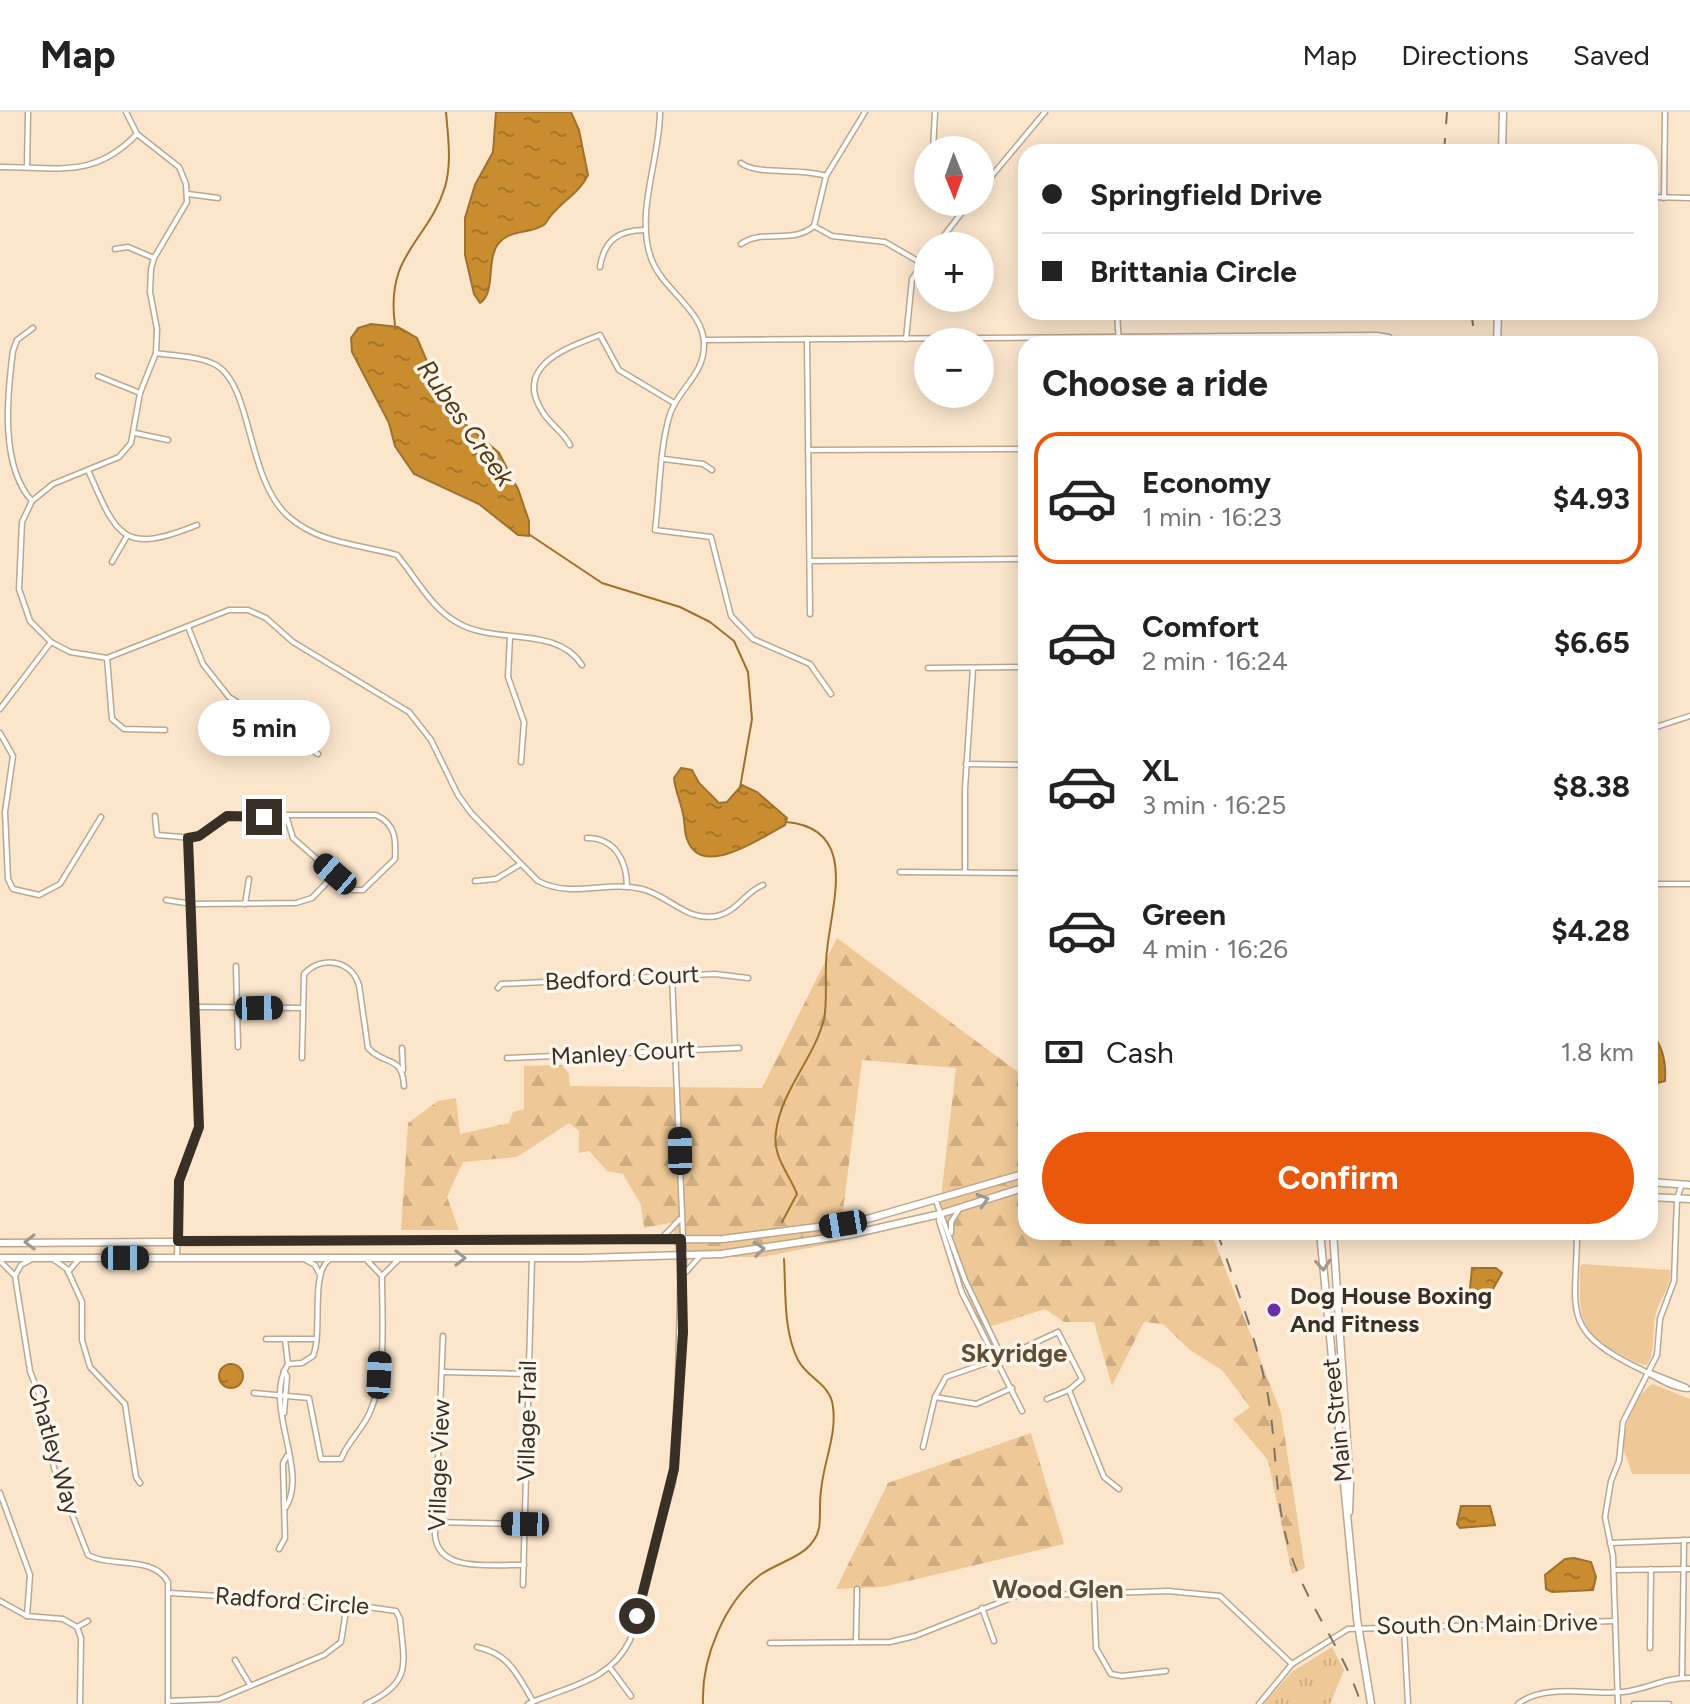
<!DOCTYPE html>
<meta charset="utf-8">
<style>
body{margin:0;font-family:Figtree,sans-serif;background:#f6f6f6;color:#222;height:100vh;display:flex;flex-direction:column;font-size:30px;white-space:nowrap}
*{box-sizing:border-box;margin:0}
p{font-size:26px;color:#767676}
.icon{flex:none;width:44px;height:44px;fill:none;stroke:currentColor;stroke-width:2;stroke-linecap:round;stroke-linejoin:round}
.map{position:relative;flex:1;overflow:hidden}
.details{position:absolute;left:1018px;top:224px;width:640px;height:904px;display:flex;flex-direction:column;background:#fff;border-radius:24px;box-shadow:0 4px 20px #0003}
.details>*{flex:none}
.hud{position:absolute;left:1018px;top:32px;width:640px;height:176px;border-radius:24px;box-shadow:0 4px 20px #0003;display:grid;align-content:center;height:176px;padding:0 24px;background:#fff}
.needle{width:52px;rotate:179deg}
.tools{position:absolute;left:914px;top:24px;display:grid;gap:16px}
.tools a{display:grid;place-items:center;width:80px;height:80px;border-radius:50%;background:#fff;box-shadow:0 4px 20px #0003;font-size:40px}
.end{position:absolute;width:36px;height:36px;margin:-18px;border:10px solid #383026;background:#fff;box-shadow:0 0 0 4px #fff}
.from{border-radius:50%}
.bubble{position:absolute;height:56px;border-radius:28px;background:#fff;box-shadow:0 4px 20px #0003;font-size:26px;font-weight:700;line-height:56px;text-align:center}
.car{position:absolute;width:24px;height:48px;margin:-24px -12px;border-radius:10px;box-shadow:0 0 6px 2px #0007;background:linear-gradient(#222 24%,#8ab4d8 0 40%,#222 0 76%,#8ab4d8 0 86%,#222 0)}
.hud b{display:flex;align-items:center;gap:28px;height:76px;font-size:30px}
.hud b+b{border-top:2px solid #e0e0e0}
.hud i{width:20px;height:20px;background:#222}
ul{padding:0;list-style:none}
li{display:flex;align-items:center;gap:24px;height:132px;margin:0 16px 12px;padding:0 8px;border:4px solid transparent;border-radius:24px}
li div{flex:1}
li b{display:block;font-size:30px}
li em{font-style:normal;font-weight:700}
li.current{border-color:#ea580c}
li>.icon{width:72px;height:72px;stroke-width:1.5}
h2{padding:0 24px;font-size:36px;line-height:96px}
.pay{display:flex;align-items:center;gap:20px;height:88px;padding:0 24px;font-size:30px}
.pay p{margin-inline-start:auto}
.primary-button{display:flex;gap:16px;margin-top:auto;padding:16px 24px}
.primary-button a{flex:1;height:92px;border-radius:48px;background:#ea580c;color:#fff;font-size:32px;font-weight:700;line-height:92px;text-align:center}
header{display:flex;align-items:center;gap:48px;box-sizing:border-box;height:112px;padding:0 40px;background:#fff;border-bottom:2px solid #e0e0e0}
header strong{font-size:38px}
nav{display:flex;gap:44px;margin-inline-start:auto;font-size:28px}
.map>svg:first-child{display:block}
.green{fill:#eec896}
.forest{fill:url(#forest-firs)}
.park{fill:url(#park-tufts)}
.water{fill:url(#water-ripples);stroke:#9e712c;stroke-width:2}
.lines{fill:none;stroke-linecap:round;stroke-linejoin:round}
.stream{stroke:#9e712c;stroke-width:2}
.minor-casing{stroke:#baa78e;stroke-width:7}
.secondary-casing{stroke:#baa78e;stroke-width:9}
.primary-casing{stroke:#baa78e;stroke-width:9}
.minor{stroke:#fff;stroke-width:4}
.secondary{stroke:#fff;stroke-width:6}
.primary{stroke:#fff;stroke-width:6}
.rail{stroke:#807363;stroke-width:2;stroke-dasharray:14 14;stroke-linecap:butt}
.oneway{stroke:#9c9892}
.route{stroke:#383026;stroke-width:10}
.poi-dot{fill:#6a31a7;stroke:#fef6eb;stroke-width:3}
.labels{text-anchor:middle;stroke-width:7;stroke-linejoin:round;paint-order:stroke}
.street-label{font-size:24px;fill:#383026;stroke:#fef6eb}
.poi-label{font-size:24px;font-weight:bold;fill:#383026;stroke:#fef6eb;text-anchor:start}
.water-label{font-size:26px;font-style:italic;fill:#553c17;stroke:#fef6eb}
.neighbourhood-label{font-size:26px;font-weight:bold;fill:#5f4f38;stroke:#fef6eb}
</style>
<header>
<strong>Map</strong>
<nav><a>Map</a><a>Directions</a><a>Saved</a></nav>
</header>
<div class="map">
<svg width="1690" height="1592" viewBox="0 0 1690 1592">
<defs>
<pattern id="forest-firs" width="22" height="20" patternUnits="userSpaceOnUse" patternTransform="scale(2)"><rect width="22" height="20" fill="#eec896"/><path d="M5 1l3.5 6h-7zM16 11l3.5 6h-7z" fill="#cdac81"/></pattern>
<pattern id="park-tufts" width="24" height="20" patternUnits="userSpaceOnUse" patternTransform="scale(2)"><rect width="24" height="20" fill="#eec896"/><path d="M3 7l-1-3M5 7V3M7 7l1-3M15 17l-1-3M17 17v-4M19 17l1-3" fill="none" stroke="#cdac81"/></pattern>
<pattern id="water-ripples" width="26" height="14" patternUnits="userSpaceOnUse" patternTransform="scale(2)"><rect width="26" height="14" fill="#c98d2f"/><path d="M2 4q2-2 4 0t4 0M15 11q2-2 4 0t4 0" fill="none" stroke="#a47428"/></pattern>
</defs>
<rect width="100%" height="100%" fill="#fbe6cc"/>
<!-- green -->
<g class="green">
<path d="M 1583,1152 L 1670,1158 C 1672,1174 1660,1186 1656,1201 C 1651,1219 1657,1237 1647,1253 C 1637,1252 1627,1246 1618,1241 C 1575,1219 1580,1197 1580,1155 Z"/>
<path d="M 1653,1272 L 1690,1287 L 1690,1362 L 1632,1362 C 1630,1354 1626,1345 1624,1339 C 1619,1322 1638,1278 1653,1272 Z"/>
</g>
<!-- forest -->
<g class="forest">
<path d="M 837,826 L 1026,966 L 1026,1120 L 1211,1120 L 1281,1301 L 1305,1456 L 1292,1462 L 1268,1348 L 1233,1307 L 1250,1295 L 1222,1258 L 1190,1238 L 1163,1212 L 1144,1210 L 1112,1274 L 1094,1210 L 1064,1210 L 1045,1197 L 980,1218 L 939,1102 L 956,956 L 862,948 L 839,1130 L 762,1145 L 675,1145 L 674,1110 L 644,1116 L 641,1093 L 623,1062 L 607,1059 L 589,1039 L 579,1041 L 579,1019 L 569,1011 L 517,1045 L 463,1050 L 447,1085 L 459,1118 L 401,1118 L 408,1011 L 438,989 L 456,986 L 460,1022 L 509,1011 L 513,1000 L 524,997 L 524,954 L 562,953 L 569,962 L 570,974 L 762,976 Z"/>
<path d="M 1031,1321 L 1064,1432 L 883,1475 L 836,1477 L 888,1371 Z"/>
</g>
<!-- park -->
<path class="park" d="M 1332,1535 L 1344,1558 L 1330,1592 L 1263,1592 L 1293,1559 Z"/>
<!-- water -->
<g class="water">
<path d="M 496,0 L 571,0 L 579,18 L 588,63 C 578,84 557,91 545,112 C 531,123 511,116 498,132 C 486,148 496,181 480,191 L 474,182 L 465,143 L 465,106 L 475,73 L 493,40 Z"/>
<path d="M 371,212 L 398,215 L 417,226 L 447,296 L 499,341 L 518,377 L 529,409 L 529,424 L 518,423 L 479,392 L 414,362 L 395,334 L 389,311 L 352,240 L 351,226 L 358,216 Z"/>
<path d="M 681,656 L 692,658 L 699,671 L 719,691 L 727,690 L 742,673 L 757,680 L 787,706 L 785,713 C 764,724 701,769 687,727 C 684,720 685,710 683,702 C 681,690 675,679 674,666 Z"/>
<path d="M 1655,926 C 1664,938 1666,954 1665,969 L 1658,971 L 1650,966 L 1650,929 Z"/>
<path d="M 1472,1156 L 1496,1156 L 1502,1161 L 1485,1191 L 1479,1195 L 1472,1193 L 1469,1187 Z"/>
<circle cx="231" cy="1264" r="12"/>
<path d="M 1461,1394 L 1490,1394 L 1495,1413 L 1460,1416 L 1457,1412 Z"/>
<path d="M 1574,1446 L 1591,1450 L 1596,1465 L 1593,1478 L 1552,1480 L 1546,1477 L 1545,1463 L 1565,1447 Z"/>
</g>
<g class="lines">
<!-- stream -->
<g class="stream">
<path d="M 395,213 C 385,141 428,130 445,75 C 452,51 448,24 446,0"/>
<path d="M 530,423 L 602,471 L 680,495 L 710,510 L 734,529 L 748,560 L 752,607 L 740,676"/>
<path d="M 782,1110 L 797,1082 C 789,1061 772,1045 776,1020 C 781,978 814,947 824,907 C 828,889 824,860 827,839 C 831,793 860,716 786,710"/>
<path d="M 703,1592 C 701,1548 724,1490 760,1463 C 781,1448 813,1444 819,1416 C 821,1404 819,1391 821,1379 C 823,1352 837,1323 833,1295 C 831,1272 808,1267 798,1248 C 783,1218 786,1180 784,1147"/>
</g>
<!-- minor casing -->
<g class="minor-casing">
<g id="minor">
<path d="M 126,0 L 137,22 L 179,55 L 186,72 L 187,90 L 154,146 L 151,157 L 150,180 L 157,217 L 156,241 L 140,281 L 131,331 L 119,345 L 53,372 L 32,389 L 22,410 L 19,477 L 30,509 L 51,530 L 70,540 L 107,546 L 229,498 L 248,498 L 266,506 L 293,530 L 409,600 L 431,628 L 458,683 L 471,701 L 538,769 C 573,787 606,768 642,777 C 670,784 686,810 717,804 C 738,799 745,780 763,773"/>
<path d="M 660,0 C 660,47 635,100 651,146 C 662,178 704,198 704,232 C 705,262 679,276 670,302 C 659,338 660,381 655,418 L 711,425 L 731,504 L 753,527 L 810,552 L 831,582"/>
<path d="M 933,38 L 935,0"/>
<path d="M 741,51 C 758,64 801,55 826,64"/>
<path d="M 0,55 C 58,55 94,67 137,22"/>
<path d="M 27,55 L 28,0"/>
<path d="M 922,70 L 928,57"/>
<path d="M 980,78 L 1045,0"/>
<path d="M 188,82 L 218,86"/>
<path d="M 1650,85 L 1690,86"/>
<path d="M 1664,86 L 1665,0"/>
<path d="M 814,114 L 832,124 L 885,130 L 923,152"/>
<path d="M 741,132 C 763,116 792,133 814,114 L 826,64 L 865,0"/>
<path d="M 936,134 L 970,90"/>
<path d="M 115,137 L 128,135 L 154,146"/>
<path d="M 600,155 C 604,128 619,118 645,118"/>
<path d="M 1117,200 L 1119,232"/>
<path d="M 807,227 L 810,502"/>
<path d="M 906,227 L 912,167 L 928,144"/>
<path d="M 704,228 L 1377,223 L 1389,225 L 1393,232"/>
<path d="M 156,241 C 175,244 199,244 216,253 C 253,274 246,368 289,405 C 320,432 359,432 397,443 C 417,467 430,495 458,511 C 496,533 556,513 582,553"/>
<path d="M 98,264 L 140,281"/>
<path d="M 135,321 L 168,328"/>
<path d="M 570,333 C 563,319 550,313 542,299 C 513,253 569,235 600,223 L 619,258 L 674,291"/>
<path d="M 808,338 L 1026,337"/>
<path d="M 664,347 L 703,352 L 712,358"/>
<path d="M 88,358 C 117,425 123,443 197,413"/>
<path d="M 32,389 C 0,354 7,284 13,239 L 17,228 L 33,216"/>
<path d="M 810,449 L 1026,447"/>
<path d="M 112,450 L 127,424"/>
<path d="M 188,515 L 203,552 L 229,585 L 318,642"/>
<path d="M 510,525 L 508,565 L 524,610 L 521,650"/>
<path d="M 107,546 L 112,607 L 124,617 L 165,618"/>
<path d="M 928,556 L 1026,555"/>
<path d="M 0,597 L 51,530"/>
<path d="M 1650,617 L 1690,604"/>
<path d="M 0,621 L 13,644 L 5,700 L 8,767 L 13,777 L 39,783 L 60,772 L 101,705"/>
<path d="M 966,652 L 1026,653"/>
<path d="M 155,704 L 157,723 L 193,726 L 233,703 L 376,703 C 396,712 396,728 395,747 L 363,778 L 352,778 L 293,726 L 286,703"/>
<path d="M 587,726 C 615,726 627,749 627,775"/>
<path d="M 900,760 L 1026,761"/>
<path d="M 965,760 L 965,677 L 973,556"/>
<path d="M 475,769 L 496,767 L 519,753"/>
<path d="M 1650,772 L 1690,772"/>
<path d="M 166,788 L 192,792 L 296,791 L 312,786 L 335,762"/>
<path d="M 245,792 L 249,767"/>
<path d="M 236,854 L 238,935"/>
<path d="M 498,876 L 501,872 L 715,862 L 748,866"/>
<path d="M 196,895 L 302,896"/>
<path d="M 402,936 L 403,958"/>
<path d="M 302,946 L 304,862 C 322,843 351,848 359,873 L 368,936 C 386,955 402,942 404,974"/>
<path d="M 507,946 L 739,936"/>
<path d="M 936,1089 L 965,1168 L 1000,1241 L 998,1247"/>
<path d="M 940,1102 L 939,1109 L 962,1181 L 1022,1299"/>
<path d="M 1577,1120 C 1577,1197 1558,1217 1638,1256 C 1654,1263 1669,1276 1688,1277"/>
<path d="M 951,1121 L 951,1110 L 960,1096"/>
<path d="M 661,1127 L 680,1107"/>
<path d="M 177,1146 L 179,1073 L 199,1015 L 188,726"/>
<path d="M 365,1146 L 382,1164"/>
<path d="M 53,1147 L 67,1157 L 82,1190 L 82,1228 L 90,1255 L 125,1292 L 136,1365 L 140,1371"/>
<path d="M 304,1147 L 315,1153 L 319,1161"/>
<path d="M 0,1149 L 15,1164 L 30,1259 L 44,1296 L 54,1356 L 88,1443 C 112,1456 153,1443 168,1470 L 168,1592"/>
<path d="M 68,1160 L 79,1147"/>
<path d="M 686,1160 L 701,1143"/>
<path d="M 16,1162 L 21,1153 L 32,1147"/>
<path d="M 382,1164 L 400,1146"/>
<path d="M 443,1224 L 435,1423 C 438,1462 494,1452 524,1453"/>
<path d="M 266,1227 L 316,1227"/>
<path d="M 285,1227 L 288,1252"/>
<path d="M 442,1260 L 529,1262"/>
<path d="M 1651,1261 L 1686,1275"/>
<path d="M 1069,1278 L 1104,1365 L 1119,1377"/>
<path d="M 254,1281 L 309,1286 L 321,1347 L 341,1347 C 348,1329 363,1317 370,1300 C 387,1261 382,1206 382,1164"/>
<path d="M 935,1285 L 976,1292 L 1012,1276"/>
<path d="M 284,1301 L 287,1264 L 284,1259"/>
<path d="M 677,1306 L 681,1144"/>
<path d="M 923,1335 L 935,1285 L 946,1265 L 1009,1243 L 1058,1220 L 1082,1267 L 1069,1278 L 1047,1287"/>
<path d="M 0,1381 L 30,1463 L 27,1504"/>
<path d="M 286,1395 C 309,1358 262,1292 288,1252 L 302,1251 L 313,1244 C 323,1220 310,1162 329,1148"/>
<path d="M 436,1410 L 525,1412"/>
<path d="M 1610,1431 L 1690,1428"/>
<path d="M 279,1437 L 285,1426 L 283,1351 L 287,1344"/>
<path d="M 1614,1458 L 1690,1457"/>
<path d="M 523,1473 L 532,1146"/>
<path d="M 170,1481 L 347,1492 L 396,1499 L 400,1507 C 404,1552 413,1570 366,1592"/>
<path d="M 1094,1481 L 1096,1536 L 1111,1562 L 1122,1564 L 1166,1559"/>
<path d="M 0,1489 L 27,1504 L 63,1507 L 77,1515 L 81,1526 L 80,1592"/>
<path d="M 982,1496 L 994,1529"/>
<path d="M 77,1515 L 88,1509"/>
<path d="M 1404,1516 L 1408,1592"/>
<path d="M 856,1530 L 857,1477"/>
<path d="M 770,1531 L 890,1530 L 915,1524 L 1016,1484 L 1168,1479 L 1220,1484 L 1292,1552"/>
<path d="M 477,1535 C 510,1542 517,1563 533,1589"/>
<path d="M 1650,1536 L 1651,1457"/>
<path d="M 235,1548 L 250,1573"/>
<path d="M 611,1557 L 631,1584"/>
<path d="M 1682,1566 L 1684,1428"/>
<path d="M 168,1589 L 219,1587 L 324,1543 L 341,1530 L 347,1492"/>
<path d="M 528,1592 C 567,1574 610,1570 630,1528 L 673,1370 L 679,1302 L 684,1149 L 672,864"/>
<path d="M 1259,1592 L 1292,1552 L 1348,1517 L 1615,1509"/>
<path d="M 1518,1592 C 1545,1571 1590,1583 1623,1580 C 1646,1578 1665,1565 1690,1566"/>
<path d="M 1618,1592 L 1613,1444 L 1605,1405 L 1611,1369 L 1619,1349 L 1623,1310 L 1657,1243 L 1660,1207 L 1674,1169 L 1677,1086 L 1682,1072"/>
<path d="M 1634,1592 L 1669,1592"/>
</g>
</g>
<!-- secondary casing -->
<g class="secondary-casing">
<g id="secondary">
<path d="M 1320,1120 L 1357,1507 L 1371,1592"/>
<path d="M 1333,1120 L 1350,1373 L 1349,1400"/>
</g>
</g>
<!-- primary casing -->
<g class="primary-casing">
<g id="primary">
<path d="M 1502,40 L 1503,0"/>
<path d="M 1497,232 L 1498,200"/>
<path d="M 1650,1070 L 1690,1073"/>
<path d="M 1650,1085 L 1690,1087"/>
<path d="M 0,1131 L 723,1127 L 857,1110 L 1026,1061"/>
<path d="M 0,1146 L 583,1146 L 721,1142 L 848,1123 L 940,1102 L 1026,1075"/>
</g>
</g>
<!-- minor -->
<use href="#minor" class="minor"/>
<!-- secondary -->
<use href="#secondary" class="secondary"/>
<!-- primary -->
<use href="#primary" class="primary"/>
<!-- rail -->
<g class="rail">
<path d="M 1444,40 L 1447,0"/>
<path d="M 1471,200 L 1476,232"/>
<path d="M 1217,1120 C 1236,1174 1257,1228 1268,1284 C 1277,1335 1274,1386 1289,1436 C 1305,1492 1344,1537 1361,1592"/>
</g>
</g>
<!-- one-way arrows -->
<defs><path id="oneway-chevron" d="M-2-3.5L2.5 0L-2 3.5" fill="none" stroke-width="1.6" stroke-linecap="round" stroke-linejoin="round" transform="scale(2)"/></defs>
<g class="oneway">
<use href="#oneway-chevron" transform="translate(983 1088) rotate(-17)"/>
<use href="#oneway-chevron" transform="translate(30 1130) rotate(180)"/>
<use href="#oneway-chevron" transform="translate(759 1137) rotate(-6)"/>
<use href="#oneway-chevron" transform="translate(460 1146)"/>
<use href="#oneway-chevron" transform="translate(1323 1153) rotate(86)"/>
</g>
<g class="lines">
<!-- route -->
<path class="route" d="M 264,705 L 227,704 L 199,724 L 188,726 L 199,1015 L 179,1069 L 178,1129 L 681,1127 L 683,1220 L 674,1357 L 637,1504"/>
</g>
<!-- markers -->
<circle class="poi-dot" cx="1274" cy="1198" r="8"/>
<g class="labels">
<!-- street labels -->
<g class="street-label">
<text transform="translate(622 866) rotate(-3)" y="8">Bedford Court</text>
<text transform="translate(623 941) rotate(-3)" y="8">Manley Court</text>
<text transform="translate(1337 1308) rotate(-96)" y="8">Main Street</text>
<text transform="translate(527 1309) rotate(-89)" y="8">Village Trail</text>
<text transform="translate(54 1337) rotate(74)" y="8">Chatley Way</text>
<text transform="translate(439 1353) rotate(-88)" y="8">Village View</text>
<text transform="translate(292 1489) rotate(4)" y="8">Radford Circle</text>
<text transform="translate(1487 1512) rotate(-1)" y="8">South On Main Drive</text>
</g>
<!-- poi labels -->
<g class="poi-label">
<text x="1290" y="1192">Dog House Boxing<tspan x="1290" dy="28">And Fitness</tspan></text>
</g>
<!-- water labels -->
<g class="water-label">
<text transform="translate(466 311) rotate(55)" y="9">Rubes Creek</text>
</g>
<!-- neighbourhood labels -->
<g class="neighbourhood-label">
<text x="1014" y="1250">Skyridge</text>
<text x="1058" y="1486">Wood Glen</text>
</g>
</g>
</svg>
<div class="tools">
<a><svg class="needle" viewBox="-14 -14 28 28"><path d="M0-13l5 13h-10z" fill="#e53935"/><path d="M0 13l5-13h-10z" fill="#767676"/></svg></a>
<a>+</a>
<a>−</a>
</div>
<i class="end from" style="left:637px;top:1504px"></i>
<i class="end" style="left:264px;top:705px"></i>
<div class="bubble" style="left:198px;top:588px;width:132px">5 min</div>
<i class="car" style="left:335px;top:762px;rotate:311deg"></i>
<i class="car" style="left:259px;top:896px;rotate:89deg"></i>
<i class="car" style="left:680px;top:1039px;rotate:359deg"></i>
<i class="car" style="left:843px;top:1112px;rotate:261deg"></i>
<i class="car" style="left:125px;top:1146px;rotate:90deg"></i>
<i class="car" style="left:379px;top:1263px;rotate:3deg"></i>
<i class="car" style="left:525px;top:1412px;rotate:271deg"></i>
<div class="hud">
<b><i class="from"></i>Springfield Drive</b>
<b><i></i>Brittania Circle</b>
</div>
<section class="details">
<h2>Choose a ride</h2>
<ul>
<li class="current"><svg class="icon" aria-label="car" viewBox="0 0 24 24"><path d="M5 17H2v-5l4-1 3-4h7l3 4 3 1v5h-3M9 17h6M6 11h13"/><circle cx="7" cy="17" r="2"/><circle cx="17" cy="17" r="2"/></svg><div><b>Economy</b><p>1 min · 16:23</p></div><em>$4.93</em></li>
<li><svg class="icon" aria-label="car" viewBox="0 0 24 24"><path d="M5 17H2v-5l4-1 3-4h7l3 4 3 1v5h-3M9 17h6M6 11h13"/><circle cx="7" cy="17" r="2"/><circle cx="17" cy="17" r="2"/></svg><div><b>Comfort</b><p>2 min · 16:24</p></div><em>$6.65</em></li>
<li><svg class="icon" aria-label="car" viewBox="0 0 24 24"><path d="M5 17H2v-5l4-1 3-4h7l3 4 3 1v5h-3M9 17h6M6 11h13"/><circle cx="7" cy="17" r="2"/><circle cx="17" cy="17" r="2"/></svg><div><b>XL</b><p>3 min · 16:25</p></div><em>$8.38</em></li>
<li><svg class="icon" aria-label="car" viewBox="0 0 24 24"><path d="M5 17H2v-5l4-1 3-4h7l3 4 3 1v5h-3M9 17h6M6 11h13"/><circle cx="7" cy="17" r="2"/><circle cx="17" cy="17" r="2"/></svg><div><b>Green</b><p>4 min · 16:26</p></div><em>$4.28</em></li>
</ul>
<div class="pay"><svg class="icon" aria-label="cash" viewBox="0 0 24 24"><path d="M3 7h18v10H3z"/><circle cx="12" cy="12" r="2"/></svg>Cash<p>1.8 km</p></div>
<div class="primary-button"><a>Confirm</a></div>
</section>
</div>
